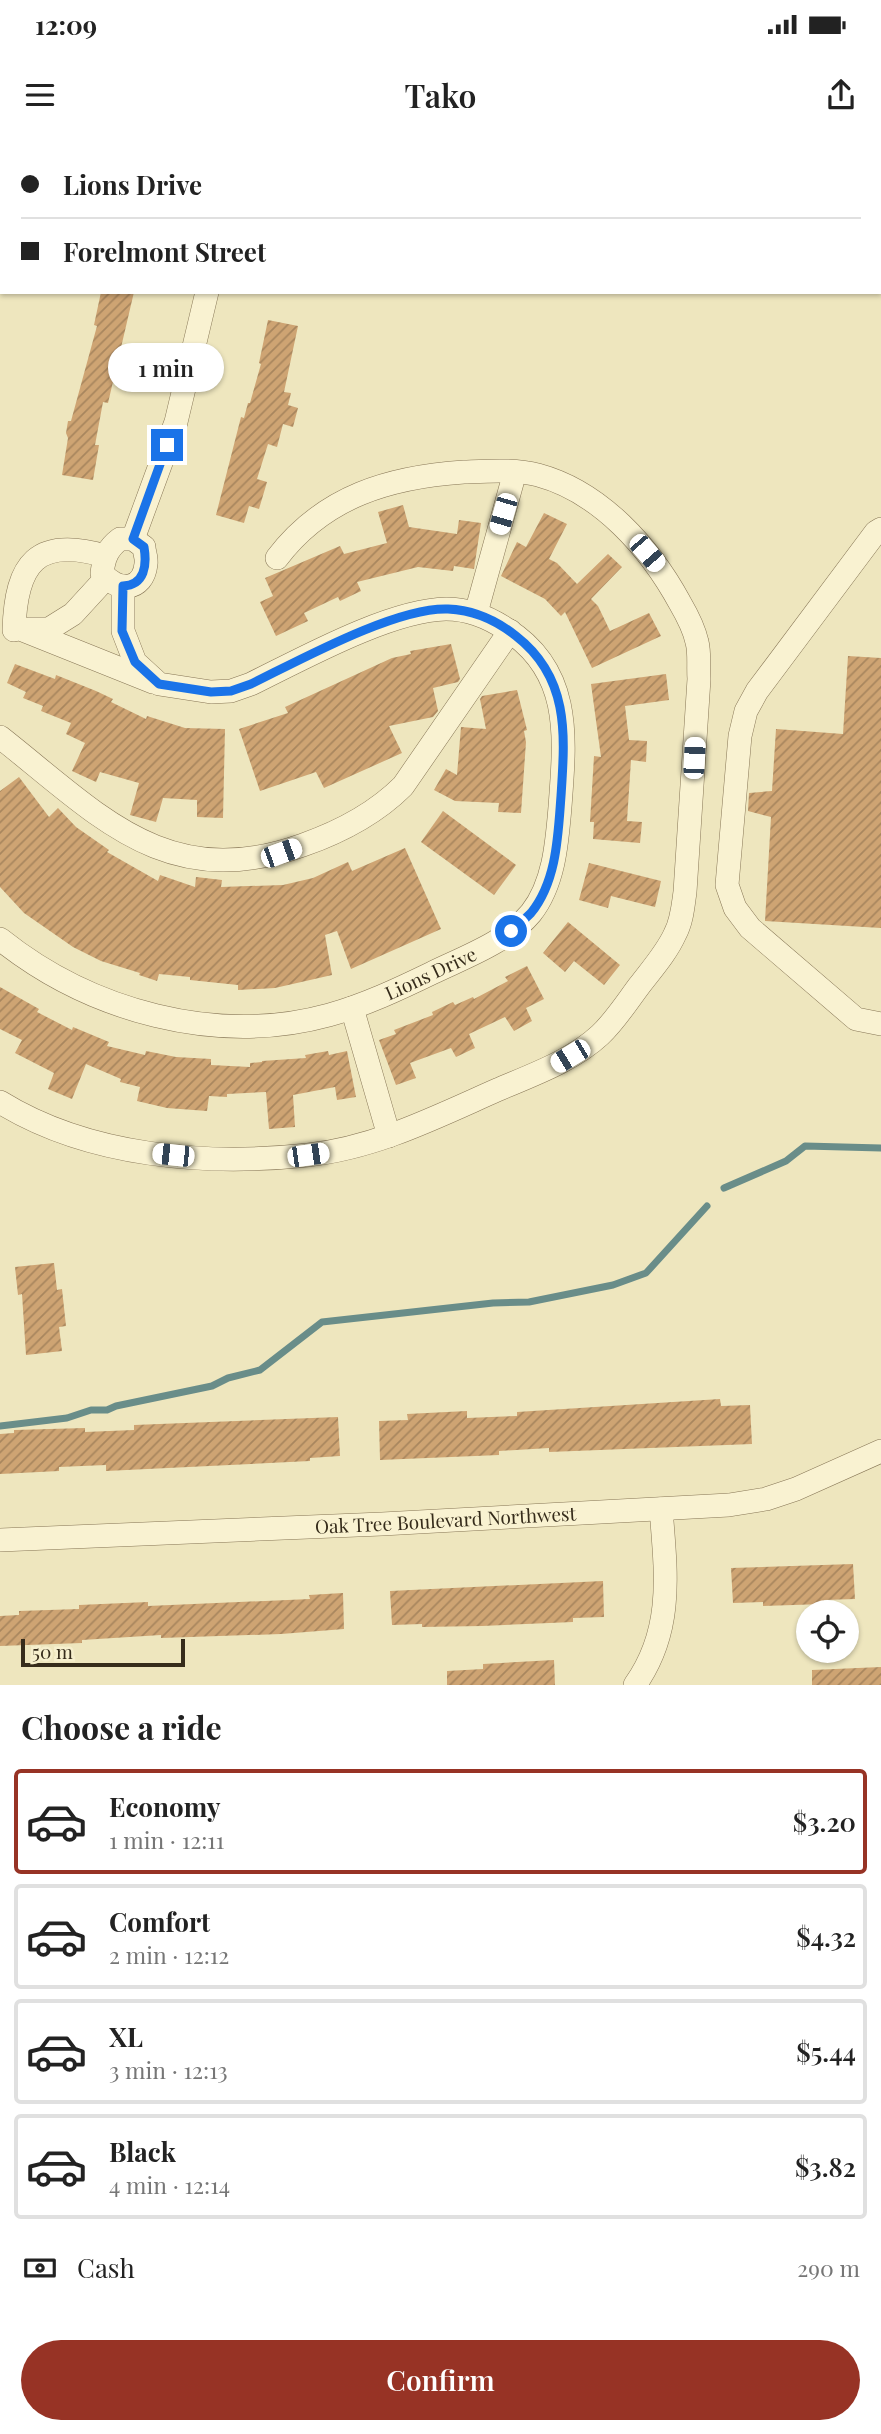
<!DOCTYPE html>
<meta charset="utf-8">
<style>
body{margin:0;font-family:"Playfair Display",serif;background:#f2f2f2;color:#222;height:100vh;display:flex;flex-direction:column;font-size:26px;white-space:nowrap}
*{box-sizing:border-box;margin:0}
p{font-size:23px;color:#767676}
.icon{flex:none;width:38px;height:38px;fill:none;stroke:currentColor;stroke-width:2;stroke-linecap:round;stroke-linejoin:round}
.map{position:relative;height:1545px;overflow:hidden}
.details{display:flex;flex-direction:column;background:#fff;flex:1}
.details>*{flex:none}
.guide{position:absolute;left:0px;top:0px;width:882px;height:154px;box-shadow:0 2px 5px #0004;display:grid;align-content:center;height:154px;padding:0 21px;background:#fff}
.fabs{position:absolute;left:796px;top:1460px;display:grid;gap:14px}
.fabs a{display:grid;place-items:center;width:63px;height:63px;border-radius:50%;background:#fff;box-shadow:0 2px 5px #0004;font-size:35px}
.scale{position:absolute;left:21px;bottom:18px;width:164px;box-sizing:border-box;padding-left:7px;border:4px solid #362c1b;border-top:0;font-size:19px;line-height:24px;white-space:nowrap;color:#362c1b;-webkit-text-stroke:5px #f6efcd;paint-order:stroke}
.end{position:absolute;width:32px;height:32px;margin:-16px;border:9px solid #1a73e8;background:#fff;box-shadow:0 0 0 4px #fff}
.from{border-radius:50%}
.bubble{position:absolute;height:49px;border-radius:24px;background:#fff;box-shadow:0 2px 5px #0004;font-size:23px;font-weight:600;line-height:49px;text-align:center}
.car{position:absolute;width:21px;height:42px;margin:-21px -10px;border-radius:9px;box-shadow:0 0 5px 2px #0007;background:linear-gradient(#fff 24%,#345 0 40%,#fff 0 76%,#345 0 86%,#fff 0)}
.guide b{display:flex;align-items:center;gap:24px;height:66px;font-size:26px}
.guide b+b{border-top:2px solid #e0e0e0}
.guide i{width:18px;height:18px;background:#222}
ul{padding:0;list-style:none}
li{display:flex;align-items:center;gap:21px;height:105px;margin:0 14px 10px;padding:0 7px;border:4px solid #e0e0e0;border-radius:7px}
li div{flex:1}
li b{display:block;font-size:26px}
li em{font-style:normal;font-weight:600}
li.on{border-color:#973325}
li>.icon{width:63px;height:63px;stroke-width:1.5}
h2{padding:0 21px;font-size:32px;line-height:84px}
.pay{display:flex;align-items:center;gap:18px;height:77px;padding:0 21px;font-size:26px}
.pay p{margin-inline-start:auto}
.button{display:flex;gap:14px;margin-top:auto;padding:14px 21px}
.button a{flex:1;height:80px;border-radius:42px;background:#973325;color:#fff;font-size:28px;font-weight:600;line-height:80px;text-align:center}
.status{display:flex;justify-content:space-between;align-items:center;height:49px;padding:0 35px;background:#fff;direction:ltr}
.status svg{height:19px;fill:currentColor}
header{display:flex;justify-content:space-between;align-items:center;height:91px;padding:0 21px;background:#fff;font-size:32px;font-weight:600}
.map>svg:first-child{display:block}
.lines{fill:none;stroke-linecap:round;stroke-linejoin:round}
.stream{stroke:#698d89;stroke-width:7}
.building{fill:url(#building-hatch)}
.minor-casing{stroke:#877656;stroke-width:24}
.minor{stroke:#f9f2d1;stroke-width:23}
.route{stroke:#1a73e8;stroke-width:9}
.labels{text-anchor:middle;stroke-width:7;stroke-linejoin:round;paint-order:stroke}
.street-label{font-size:19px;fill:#362c1b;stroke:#f6efcd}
</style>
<div class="status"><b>12:09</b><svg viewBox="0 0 49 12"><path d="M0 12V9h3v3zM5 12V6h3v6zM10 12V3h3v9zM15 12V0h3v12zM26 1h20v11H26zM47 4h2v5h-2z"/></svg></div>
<header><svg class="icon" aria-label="menu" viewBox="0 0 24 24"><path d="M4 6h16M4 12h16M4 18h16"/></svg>Tako<svg class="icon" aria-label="share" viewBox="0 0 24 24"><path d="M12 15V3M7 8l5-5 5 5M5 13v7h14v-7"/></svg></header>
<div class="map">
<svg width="881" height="1545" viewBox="0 0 881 1545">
<defs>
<pattern id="building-hatch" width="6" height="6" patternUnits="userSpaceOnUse" patternTransform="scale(1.75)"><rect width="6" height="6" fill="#cea473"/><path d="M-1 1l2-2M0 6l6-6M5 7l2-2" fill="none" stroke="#a8865e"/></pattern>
</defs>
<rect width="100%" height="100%" fill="#eee6be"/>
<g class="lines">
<!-- stream -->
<g class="stream">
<path d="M 724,1048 L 786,1021 L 805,1006 L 881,1008"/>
<path d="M 0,1286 L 67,1278 L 91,1270 L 107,1270 L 116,1266 L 212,1246 L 228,1238 L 260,1230 L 322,1182 L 493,1163 L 529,1162 L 613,1145 L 646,1133 L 707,1066"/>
</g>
</g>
<!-- building -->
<g class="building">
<path d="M 101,152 L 134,152 L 108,263 L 103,262 L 95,305 L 99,305 L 93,340 L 62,335 L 68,298 L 66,293 L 68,281 L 71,281 L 97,186 L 94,185 Z"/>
<path d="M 268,180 L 298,186 L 284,252 L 291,253 L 288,265 L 298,268 L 293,287 L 283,284 L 277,307 L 268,304 L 257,339 L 267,342 L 259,369 L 249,366 L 244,383 L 216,375 L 241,277 L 244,278 L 248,263 L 250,263 L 261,224 L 259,223 Z"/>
<path d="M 403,365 L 409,387 L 457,394 L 459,380 L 481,383 L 474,429 L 454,426 L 453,431 L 418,427 L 357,442 L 361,451 L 340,461 L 338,457 L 304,473 L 308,481 L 276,496 L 260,462 L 273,456 L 265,438 L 340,406 L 344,414 L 387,403 L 378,372 Z"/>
<path d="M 544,373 L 567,384 L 549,419 L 557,423 L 577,444 L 608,414 L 622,427 L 591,459 L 598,466 L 610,491 L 649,473 L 661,496 L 592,528 L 565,472 L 561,476 L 545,459 L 501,436 L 517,402 L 526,407 Z"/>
<path d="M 451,504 L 460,539 L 458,542 L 433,548 L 438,571 L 433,577 L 389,586 L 402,613 L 324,648 L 316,632 L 260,651 L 239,589 L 288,573 L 285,567 L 392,518 L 411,514 L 410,511 Z"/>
<path d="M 848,516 L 881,518 L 881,788 L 765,781 L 771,677 L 748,671 L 749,653 L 772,651 L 776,589 L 843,594 Z"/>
<path d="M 15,524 L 55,539 L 56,535 L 96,551 L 113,559 L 111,562 L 146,579 L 147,576 L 185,588 L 225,589 L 223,678 L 197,677 L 197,660 L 163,658 L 156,682 L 130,675 L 139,643 L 100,632 L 96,642 L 72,631 L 85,603 L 66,594 L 71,583 L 41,571 L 43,566 L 23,558 L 26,552 L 7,543 Z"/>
<path d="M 666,534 L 669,560 L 625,566 L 629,600 L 647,601 L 646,622 L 631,620 L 627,681 L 642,682 L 640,703 L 593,699 L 594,682 L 590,682 L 594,616 L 601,617 L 591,544 Z"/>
<path d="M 517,550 L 527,590 L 524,591 L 526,602 L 521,673 L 498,672 L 499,663 L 455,661 L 434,650 L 446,629 L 457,635 L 461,587 L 486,589 L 480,559 L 482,556 Z"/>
<path d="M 19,637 L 49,677 L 58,668 L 76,687 L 109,710 L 107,712 L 158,741 L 160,735 L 195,747 L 196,737 L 222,740 L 221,747 L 283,745 L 313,738 L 348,722 L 352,731 L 405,708 L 441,789 L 351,829 L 337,791 L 325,795 L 332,835 L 275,848 L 238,850 L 238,845 L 190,840 L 190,837 L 159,834 L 157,841 L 139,835 L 140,833 L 101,821 L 73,807 L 24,773 L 0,747 L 0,651 Z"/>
<path d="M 443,671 L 516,725 L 494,755 L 421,702 Z"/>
<path d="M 589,723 L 661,741 L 655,767 L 611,756 L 608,768 L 579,760 Z"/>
<path d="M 568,782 L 620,825 L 604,845 L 574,821 L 565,832 L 543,813 Z"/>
<path d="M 527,826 L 544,859 L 526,868 L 532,881 L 514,891 L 505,877 L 469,894 L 475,908 L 456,917 L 451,908 L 410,923 L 416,938 L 396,945 L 379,900 L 396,894 L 394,890 L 433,875 L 432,872 L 453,862 L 455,865 L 473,857 L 474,859 L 508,841 L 505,837 Z"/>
<path d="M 0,847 L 39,869 L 37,872 L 72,890 L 73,887 L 109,902 L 107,906 L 145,915 L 146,911 L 176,917 L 211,919 L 211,925 L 250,927 L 250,923 L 262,922 L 262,921 L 306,918 L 305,915 L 328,911 L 329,915 L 347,911 L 356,957 L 337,960 L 335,947 L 293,955 L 295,987 L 269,989 L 266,952 L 227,954 L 227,957 L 209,956 L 207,971 L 167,968 L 137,961 L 140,947 L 120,942 L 121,939 L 86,924 L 72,959 L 48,949 L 54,933 L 15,913 L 22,900 L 0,889 Z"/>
<path d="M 54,1123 L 57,1150 L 62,1149 L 66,1186 L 59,1187 L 62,1211 L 26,1215 L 22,1154 L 18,1155 L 15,1127 Z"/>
<path d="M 720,1259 L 721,1266 L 750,1265 L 752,1304 L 549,1312 L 549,1308 L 499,1311 L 499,1315 L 380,1320 L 379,1281 L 408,1280 L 407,1274 L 467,1271 L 467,1278 L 517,1276 L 517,1272 Z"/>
<path d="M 338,1277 L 340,1316 L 310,1318 L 310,1321 L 106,1331 L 106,1325 L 59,1327 L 59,1331 L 0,1334 L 0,1294 L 14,1293 L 14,1290 L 85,1288 L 85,1292 L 134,1290 L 134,1285 Z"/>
<path d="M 853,1424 L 855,1459 L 824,1460 L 824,1464 L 763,1466 L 763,1462 L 733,1463 L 731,1428 Z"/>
<path d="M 603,1441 L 604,1477 L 573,1478 L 573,1482 L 482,1486 L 422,1487 L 422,1484 L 392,1485 L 390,1451 Z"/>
<path d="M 343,1453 L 344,1489 L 281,1494 L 161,1498 L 161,1495 L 82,1500 L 82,1503 L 0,1506 L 0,1476 L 19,1475 L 19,1471 L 79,1469 L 79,1465 L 148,1462 L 148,1466 L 310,1459 L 309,1455 Z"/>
<path d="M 554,1520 L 555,1545 L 447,1545 L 447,1531 L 483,1529 L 483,1524 Z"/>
<path d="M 881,1527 L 881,1545 L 812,1545 L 812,1530 Z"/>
</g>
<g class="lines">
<!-- minor casing -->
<g class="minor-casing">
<g id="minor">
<path d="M 234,2 L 234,0"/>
<path d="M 881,389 L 876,392 L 757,551 L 746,571 L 740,596 L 727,745 L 735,768 L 750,788 L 856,879 L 881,884"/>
<path d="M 120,399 L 133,399 L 144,407 C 144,412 147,418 146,424 C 143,452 117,452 102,433 C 104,417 108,408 120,399 Z"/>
<path d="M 133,399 L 176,282 L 207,152"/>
<path d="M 476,473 L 515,332"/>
<path d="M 28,489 L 49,489 L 73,474 L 106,438"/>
<path d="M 14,490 C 16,423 37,396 105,416"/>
<path d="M 23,490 L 153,542"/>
<path d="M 0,597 C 98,674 166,754 303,705 C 340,692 375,674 403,646 L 510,491"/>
<path id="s1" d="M 0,799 C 90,871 216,906 329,875 C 365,865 399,849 432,833 C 465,817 507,802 531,773 C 554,744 557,703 560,667 C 565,599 573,531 506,489 C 488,477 468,469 446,469 C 390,470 302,519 251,544 L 231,551 L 211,552 L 159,544 L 135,522 L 123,491 L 123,446"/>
<path d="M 352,868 L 389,996"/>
<path d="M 0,962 C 89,1017 207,1026 308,1015 C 375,1008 436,977 497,950 C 532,935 572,921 600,895 C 615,881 627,862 639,846 C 652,829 667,812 675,794 C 682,781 683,766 685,752 L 699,539 C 698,527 700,513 697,502 C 694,488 687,475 680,463 C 650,408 601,352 538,335 C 514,329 488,331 464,332 C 390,337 324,356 277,418"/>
<path id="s2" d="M 0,1400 L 382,1384 L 729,1365 L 766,1359 L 796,1349 L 881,1311"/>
<path d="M 635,1545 C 674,1490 666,1433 661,1369"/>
</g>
</g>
<!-- minor -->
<use href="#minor" class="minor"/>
</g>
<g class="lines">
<!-- route -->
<path class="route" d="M 167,305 L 133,399 L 144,407 C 147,425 145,445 123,446 L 122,491 L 135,522 L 159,544 L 211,552 L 231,551 L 251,544 C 300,520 396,467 448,469 C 474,470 496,480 516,496 C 570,538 565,595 561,656 C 558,695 557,741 531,773 C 525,779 518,785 511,791"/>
</g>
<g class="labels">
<!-- street labels -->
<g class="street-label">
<text dy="7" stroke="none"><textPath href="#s1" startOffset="460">Lions Drive</textPath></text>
<text dy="7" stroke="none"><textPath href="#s2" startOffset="446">Oak Tree Boulevard Northwest</textPath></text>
</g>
</g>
</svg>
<div class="fabs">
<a><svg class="icon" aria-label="locate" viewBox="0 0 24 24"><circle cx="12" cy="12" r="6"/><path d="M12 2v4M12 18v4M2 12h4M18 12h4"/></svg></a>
</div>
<div class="scale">50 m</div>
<i class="end from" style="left:511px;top:791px"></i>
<i class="end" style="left:167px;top:305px"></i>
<div class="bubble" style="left:108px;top:203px;width:116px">1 min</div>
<i class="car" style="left:503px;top:374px;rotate:196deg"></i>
<i class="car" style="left:647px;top:413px;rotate:139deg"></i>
<i class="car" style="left:694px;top:618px;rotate:3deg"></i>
<i class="car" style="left:281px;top:713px;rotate:70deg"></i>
<i class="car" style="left:570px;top:916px;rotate:239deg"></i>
<i class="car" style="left:173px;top:1015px;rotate:276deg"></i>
<i class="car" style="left:308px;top:1015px;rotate:82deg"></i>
<div class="guide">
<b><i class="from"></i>Lions Drive</b>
<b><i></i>Forelmont Street</b>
</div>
</div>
<section class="details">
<h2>Choose a ride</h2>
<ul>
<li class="on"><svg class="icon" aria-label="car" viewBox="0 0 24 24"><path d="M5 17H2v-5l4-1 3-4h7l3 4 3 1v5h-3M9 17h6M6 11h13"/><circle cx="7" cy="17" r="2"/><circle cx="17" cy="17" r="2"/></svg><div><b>Economy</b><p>1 min · 12:11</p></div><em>$3.20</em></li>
<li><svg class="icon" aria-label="car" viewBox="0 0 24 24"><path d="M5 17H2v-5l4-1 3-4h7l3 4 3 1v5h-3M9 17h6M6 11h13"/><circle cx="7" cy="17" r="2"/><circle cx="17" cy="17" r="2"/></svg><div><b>Comfort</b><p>2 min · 12:12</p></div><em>$4.32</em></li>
<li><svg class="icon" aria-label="car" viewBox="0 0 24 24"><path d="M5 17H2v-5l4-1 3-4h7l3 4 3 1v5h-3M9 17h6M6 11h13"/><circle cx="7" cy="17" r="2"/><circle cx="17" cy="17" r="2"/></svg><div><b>XL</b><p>3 min · 12:13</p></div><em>$5.44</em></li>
<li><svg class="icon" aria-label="car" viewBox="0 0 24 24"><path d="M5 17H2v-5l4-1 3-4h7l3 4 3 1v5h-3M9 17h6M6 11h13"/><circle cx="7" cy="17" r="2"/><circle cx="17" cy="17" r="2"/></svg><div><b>Black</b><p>4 min · 12:14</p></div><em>$3.82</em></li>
</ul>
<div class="pay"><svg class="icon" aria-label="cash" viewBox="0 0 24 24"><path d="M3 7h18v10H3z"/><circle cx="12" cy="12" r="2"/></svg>Cash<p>290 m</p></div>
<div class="button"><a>Confirm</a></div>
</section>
